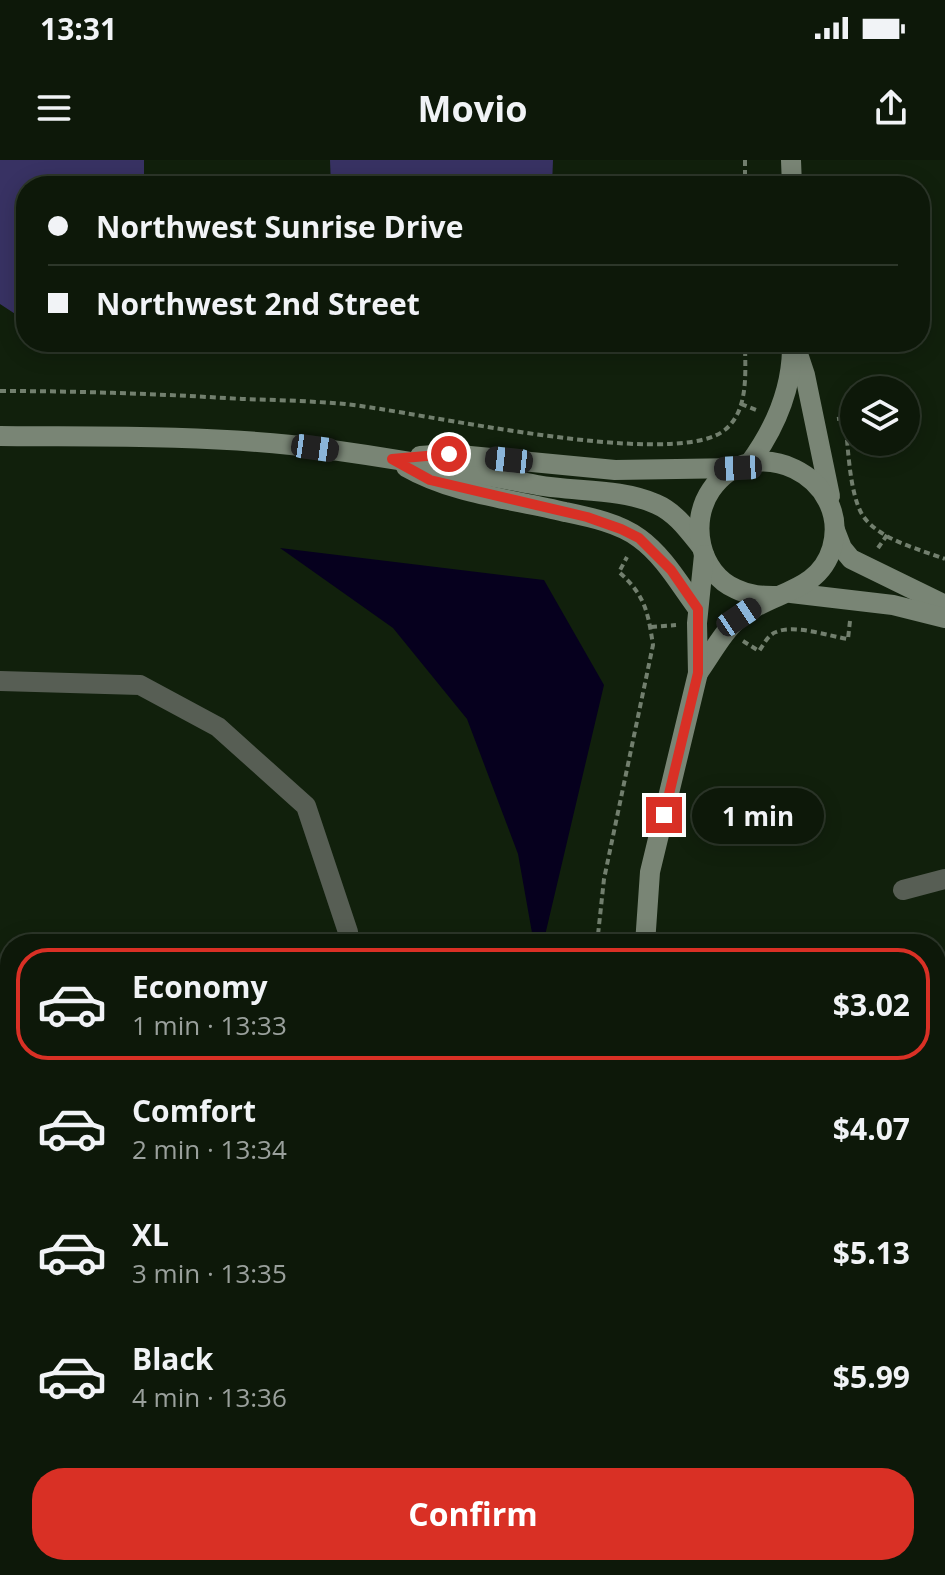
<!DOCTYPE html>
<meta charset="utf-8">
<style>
body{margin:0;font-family:"Open Sans",sans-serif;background:#1b2517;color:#f1f3f6;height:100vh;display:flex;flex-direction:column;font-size:30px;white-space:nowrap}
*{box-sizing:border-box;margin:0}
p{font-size:26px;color:#9aa09c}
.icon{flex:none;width:44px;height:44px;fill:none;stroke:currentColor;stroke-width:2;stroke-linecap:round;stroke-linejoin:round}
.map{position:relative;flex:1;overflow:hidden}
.side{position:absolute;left:0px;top:774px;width:946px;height:642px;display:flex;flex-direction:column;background:#0d1809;border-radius:32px 32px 0 0;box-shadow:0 4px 20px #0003,0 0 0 2px #2d372a}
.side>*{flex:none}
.hud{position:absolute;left:16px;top:16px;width:914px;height:176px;border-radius:32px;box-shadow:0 4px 20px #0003,0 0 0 2px #2d372a;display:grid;align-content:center;height:176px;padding:0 32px;background:#0d1809}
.controls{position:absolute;left:840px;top:216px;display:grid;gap:16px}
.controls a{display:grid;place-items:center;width:80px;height:80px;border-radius:50%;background:#0d1809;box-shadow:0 4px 20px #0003,0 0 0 2px #2d372a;font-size:40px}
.end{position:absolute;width:36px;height:36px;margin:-18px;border:10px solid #d93025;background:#fff;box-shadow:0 0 0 4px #fff}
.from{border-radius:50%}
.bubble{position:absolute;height:56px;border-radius:28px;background:#0d1809;box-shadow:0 4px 20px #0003,0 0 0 2px #2d372a;font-size:26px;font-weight:700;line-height:56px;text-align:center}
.car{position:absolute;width:24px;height:48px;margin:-24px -12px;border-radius:10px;box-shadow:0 0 6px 2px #0007;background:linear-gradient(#222 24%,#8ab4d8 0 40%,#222 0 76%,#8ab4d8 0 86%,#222 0)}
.hud b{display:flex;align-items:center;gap:28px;height:76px;font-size:30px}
.hud b+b{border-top:2px solid #2d372a}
.hud i{width:20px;height:20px;background:#f1f3f6}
ul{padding:14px 0 0;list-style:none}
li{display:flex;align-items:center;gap:24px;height:112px;margin:0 16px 12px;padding:0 16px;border:4px solid transparent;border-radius:32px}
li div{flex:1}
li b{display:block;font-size:30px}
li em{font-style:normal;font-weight:700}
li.selected{border-color:#d93025}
li>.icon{width:72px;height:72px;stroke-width:1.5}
.cta{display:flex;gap:16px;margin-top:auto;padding:16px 32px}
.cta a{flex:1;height:92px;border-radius:32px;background:#d93025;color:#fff;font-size:32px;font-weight:700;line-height:92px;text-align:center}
.status{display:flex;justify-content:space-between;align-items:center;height:56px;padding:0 40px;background:#0d1809;direction:ltr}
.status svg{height:22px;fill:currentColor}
header{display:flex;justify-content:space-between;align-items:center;height:104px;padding:0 32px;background:#0d1809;font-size:36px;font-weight:700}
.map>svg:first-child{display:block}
.green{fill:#383263}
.water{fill:#06001e}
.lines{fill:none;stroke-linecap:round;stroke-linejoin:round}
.path{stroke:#727f6e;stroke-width:4;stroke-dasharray:6 4;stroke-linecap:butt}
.street{stroke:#575e54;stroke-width:20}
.secondary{stroke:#798575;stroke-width:20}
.route{stroke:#d93025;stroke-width:10}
</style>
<div class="status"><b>13:31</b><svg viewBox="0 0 49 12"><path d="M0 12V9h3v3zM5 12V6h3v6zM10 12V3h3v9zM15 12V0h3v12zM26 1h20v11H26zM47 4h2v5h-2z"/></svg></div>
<header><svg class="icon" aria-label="menu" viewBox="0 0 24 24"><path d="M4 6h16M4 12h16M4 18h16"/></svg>Movio<svg class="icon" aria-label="share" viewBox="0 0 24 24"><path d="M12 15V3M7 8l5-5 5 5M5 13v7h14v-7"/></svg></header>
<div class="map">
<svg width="945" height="1415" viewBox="0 0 945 1415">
<rect width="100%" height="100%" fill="#11200c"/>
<!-- green -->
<g class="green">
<path d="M 0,0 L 144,0 L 144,26 L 26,26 L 26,161 L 0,144 Z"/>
<path d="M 330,0 L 553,0 L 552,26 L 331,26 Z"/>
<path d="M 79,182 L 146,182 L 146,191 Z"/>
<path d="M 335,182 L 419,182 L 411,187 Z"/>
</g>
<!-- water -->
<path class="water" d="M 280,388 L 544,420 L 604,525 L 543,784 L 534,784 L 518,694 L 467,559 L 393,468 Z"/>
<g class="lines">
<!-- path -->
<g class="path">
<path d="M 745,0 L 745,26"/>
<path d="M 0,231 C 81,231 161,234 242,239 C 276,240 311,241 345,244 C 420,252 666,309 722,272 C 750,253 745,211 745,182"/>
<path d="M 741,244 L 759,251"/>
<path d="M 837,259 L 845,258 C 848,284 849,334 863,356 C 880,380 919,389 945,399"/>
<path d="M 878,388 L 887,375"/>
<path d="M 651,467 L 676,465"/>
<path d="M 743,481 L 759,491 C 764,484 768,475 776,472 C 795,464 828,476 848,479 L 850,461"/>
<path d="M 597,784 L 604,719 L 653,485 C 648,452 645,435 619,412 L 627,397"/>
<path d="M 713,1406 L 716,1415"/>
</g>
<!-- street -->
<g class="street">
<path d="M 0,521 L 140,525 L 218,567 L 306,646 L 348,772 L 349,784"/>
<path d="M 903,730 L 945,719"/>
<path d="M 0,868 L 10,868"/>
<path d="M 936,1115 L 945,1113"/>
<path d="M 0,1207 L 10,1208"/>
</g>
<!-- secondary -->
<g class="secondary">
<path d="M 791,0 L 792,26"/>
<path d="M 794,182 L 805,215 L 830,336"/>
<path d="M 0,276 C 97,277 195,275 291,285 C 374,294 455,310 537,325 C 575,332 620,328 656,344 C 675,352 688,370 700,385"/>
<path d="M 420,296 L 449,294 L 615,310 L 738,308"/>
<path d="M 749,304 C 774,270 791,232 792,190"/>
<path d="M 406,307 C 453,334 512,339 565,352 C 589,357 619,363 639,378 C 664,396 680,425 698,449"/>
<path d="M 835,370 L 842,388 L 851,399 L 945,445"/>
<path d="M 791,433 L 893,445 L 945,458"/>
<path d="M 698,513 C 711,495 725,468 743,455 C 774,431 819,432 832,388 C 852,317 753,268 711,330 C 689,362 699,413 736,429 C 750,436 763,436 778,436"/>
<path d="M 645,784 L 650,712 L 698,513 L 697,463 L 704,395"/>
<path d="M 759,1406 L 762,1415"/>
</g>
</g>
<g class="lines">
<!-- route -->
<path class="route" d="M 449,294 L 392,299 L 430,320 L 587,357 L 621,369 L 639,378 L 671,410 L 698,449 L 698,513 L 664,655"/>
</g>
</svg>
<div class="controls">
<a><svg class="icon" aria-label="layers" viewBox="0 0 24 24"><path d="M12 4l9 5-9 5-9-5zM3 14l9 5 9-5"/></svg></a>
</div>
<i class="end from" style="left:449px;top:294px"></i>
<i class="end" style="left:664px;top:655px"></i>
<div class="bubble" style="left:692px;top:628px;width:132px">1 min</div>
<i class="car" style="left:315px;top:288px;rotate:98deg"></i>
<i class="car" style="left:509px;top:300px;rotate:276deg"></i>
<i class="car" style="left:738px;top:308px;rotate:267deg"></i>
<i class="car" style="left:739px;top:457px;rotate:56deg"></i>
<div class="hud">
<b><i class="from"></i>Northwest Sunrise Drive</b>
<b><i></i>Northwest 2nd Street</b>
</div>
<section class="side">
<ul>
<li class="selected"><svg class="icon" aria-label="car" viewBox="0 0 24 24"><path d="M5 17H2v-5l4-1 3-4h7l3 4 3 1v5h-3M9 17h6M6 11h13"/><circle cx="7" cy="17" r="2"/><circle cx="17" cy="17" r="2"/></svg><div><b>Economy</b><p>1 min · 13:33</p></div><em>$3.02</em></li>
<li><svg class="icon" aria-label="car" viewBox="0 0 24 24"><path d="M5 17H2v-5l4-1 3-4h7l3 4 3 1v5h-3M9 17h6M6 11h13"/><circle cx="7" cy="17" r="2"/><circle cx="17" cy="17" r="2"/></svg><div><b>Comfort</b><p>2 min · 13:34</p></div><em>$4.07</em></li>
<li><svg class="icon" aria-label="car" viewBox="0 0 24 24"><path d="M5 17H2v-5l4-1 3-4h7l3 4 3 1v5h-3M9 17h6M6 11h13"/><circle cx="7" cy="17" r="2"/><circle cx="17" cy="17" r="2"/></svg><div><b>XL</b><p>3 min · 13:35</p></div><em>$5.13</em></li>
<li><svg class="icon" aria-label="car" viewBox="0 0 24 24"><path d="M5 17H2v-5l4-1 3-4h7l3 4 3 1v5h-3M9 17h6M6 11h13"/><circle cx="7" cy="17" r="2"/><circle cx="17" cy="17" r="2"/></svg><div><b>Black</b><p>4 min · 13:36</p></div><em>$5.99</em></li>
</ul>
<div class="cta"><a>Confirm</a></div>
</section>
</div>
